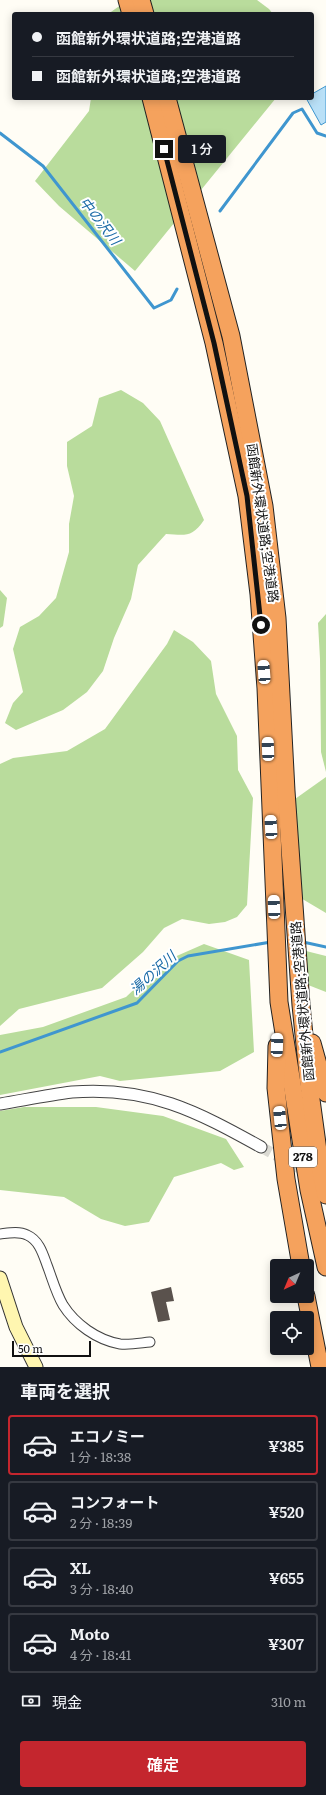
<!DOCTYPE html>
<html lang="ja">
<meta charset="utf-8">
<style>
body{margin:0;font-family:Literata,"Noto Sans JP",serif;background:#242831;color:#f1f3f6;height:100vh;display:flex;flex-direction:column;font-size:15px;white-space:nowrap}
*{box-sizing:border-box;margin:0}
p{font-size:13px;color:#9ea1a6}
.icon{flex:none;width:22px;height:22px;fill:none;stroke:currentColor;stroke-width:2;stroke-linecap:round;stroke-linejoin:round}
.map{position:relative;height:1367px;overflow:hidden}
.side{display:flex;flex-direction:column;background:#171b24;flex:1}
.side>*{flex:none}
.top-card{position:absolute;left:12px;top:12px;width:302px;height:88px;border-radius:4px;box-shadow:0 2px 10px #0003;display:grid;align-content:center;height:88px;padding:0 20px;background:#171b24}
.needle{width:26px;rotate:224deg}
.controls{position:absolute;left:270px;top:1259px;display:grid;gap:8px}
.controls a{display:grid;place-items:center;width:44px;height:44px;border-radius:4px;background:#171b24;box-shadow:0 2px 10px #0003;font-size:20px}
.scale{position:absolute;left:12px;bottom:10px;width:79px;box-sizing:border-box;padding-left:4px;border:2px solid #111;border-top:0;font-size:11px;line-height:14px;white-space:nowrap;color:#111;-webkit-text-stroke:3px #fff;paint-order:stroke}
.end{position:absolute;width:18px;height:18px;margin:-9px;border:5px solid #111;background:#fff;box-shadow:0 0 0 2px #fff}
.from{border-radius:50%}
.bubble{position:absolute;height:28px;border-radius:4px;background:#171b24;box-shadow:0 2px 10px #0003;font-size:13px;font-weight:600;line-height:28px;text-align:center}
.car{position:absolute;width:12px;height:24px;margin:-12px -6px;border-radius:5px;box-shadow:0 0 3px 1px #0007;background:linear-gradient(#fff 24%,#345 0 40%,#fff 0 76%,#345 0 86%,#fff 0)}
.top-card b{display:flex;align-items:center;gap:14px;height:38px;font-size:15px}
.top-card b+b{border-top:1px solid #363941}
.top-card i{width:10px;height:10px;background:#f1f3f6}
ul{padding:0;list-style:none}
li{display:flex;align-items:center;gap:12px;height:60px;margin:0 8px 6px;padding:0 12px;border:2px solid #363941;border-radius:4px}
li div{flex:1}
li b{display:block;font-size:15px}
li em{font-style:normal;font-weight:600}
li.current{border-color:#c4262e}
li>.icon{width:36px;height:36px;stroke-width:1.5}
h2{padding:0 20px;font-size:18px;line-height:48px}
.pay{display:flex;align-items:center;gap:10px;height:44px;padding:0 20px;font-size:15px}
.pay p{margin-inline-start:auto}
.cta{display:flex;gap:8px;margin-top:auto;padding:8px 20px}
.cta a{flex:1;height:46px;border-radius:4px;background:#c4262e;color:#fff;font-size:16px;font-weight:600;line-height:46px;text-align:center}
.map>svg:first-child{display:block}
.forest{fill:#b9dc9c}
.water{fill:#b9e0f7;stroke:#3f96cf}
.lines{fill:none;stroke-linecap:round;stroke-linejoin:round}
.stream{stroke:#3f96cf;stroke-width:3}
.building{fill:#5a524d}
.tertiary-tunnel{stroke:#dbdad3;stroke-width:11;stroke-dasharray:11 5.5;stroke-linecap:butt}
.minor-casing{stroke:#444;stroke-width:11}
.tertiary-casing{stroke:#444;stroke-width:13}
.secondary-casing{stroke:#333;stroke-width:15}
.motorway-casing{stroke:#222;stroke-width:19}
.minor{stroke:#fff;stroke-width:9}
.tertiary{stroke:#fff;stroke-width:11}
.secondary{stroke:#fff6b0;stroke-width:13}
.motorway{stroke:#f5a25d;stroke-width:17}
.route{stroke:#111;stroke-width:5}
.labels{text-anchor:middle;stroke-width:4;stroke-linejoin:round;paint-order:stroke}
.shield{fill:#fff;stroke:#585858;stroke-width:1}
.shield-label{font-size:12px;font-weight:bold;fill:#111}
.street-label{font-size:13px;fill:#111;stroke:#fff}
.water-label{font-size:14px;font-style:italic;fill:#1768a6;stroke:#fff}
</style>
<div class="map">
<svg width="326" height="1367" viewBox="0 0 326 1367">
<rect width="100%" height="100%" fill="#fffdf5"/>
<!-- forest -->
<g class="forest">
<path d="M 128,0 L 257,0 L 269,9 L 273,14 L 108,14 Z"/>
<path d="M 91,98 L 276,98 L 135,271 L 59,206 L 35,181 L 89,111 Z"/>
<path d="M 121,390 L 143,403 L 160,421 L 204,520 C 192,538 185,535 166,534 L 138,565 L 131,599 L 114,638 L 103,671 L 87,692 L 63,710 L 16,730 L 5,723 L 13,703 L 23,692 L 13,649 L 20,627 L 39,616 L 56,598 L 69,552 L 69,524 L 74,496 L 67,466 L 67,442 L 92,426 L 99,398 Z"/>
<path d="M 0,590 L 7,598 L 3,626 L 0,628 Z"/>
<path d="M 326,614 L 326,772 L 321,752 L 320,659 L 318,623 Z"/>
<path d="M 174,630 L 193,642 L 211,661 L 216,694 L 237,736 L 238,770 L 253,798 L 247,905 L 237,917 L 225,922 L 209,924 L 182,919 L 164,928 L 143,952 L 102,988 L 19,1009 L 0,1026 L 0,764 L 13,758 L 67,751 L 105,729 L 167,644 Z"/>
<path d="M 326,777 L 326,913 L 299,897 L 295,799 Z"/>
<path d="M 204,944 L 249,960 L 254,1052 L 220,1071 L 120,1081 L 100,1076 L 0,1095 L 0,1035 L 43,1027 L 126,997 L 163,962 Z"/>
<path d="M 306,951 L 326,956 L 326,992 L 303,983 L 293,963 Z"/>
<path d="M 24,1107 L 96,1107 L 163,1116 L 226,1139 L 244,1167 L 234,1170 L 221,1163 L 174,1177 L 149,1222 L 125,1226 L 101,1219 L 64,1197 L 0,1190 L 0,1111 Z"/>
</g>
<!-- water -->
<path class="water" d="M 326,86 L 326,122 L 321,125 L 306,98 L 312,98 L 312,94 Z"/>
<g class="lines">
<!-- stream -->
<g class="stream">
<path d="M 0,133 L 43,166 L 154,308 L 171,300 L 177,289"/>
<path d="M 220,211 L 293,113 L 302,109 L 317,133 L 326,136"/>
<path d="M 303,942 L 326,947"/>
<path d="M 0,1052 L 137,1003 L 178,961 L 188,956 L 271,942"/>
</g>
</g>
<!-- building -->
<path class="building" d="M 171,1287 L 174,1301 L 166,1302 L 170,1320 L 158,1322 L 151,1292 Z"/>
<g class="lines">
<!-- tertiary-tunnel -->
<path class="tertiary-tunnel" d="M 261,1147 L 310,1174"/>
<!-- minor casing -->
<g class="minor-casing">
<path id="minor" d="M 0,1234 C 9,1233 19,1231 27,1235 C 39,1240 43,1254 47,1265 C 52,1278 56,1293 63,1305 C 75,1324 97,1340 120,1344 C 130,1345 140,1343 150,1342"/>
</g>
<!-- tertiary casing -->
<g class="tertiary-casing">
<path id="tertiary" d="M 0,1104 C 24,1100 48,1095 72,1092 C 149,1086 196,1111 261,1147"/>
</g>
<!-- secondary casing -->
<g class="secondary-casing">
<path id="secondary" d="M 0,1278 L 16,1327 L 36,1367"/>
</g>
<!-- motorway casing -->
<g class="motorway-casing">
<g id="motorway">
<path d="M 127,0 L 131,14"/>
<path d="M 141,0 L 145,14"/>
<path d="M 151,98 L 214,343 L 247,496 L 259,594 L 266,688 L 279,1002 L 309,1190 L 326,1267"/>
<path d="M 167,98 L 231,336 L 264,506 L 277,618 L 286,791 L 301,1005 L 309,1085 L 321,1173 L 326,1195"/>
<path d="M 312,1043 L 326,1093"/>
<path d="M 277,1046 L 276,1088 L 286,1179 L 301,1266"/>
<path d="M 306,1296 L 320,1367"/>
</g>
</g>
<!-- minor -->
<use href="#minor" class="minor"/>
<!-- tertiary -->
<use href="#tertiary" class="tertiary"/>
<!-- secondary -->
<use href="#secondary" class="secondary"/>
<!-- motorway -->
<use href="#motorway" class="motorway"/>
</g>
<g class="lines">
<!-- route -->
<path class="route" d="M 164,149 L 214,343 L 247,496 L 261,625"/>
</g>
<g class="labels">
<!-- shield labels -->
<rect class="shield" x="289" y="1147" width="28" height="20" rx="3"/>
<g class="shield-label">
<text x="303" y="1161">278</text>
</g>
<!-- street labels -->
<g class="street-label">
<text transform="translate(263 523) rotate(82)" y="5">函館新外環状道路;空港道路</text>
<text transform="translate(302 1001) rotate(-95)" y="5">函館新外環状道路;空港道路</text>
</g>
<!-- water labels -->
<g class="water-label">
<text transform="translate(100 221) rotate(52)" y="5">中の沢川</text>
<text transform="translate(153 973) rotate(-42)" y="5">湯の沢川</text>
</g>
</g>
</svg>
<div class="controls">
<a><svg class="needle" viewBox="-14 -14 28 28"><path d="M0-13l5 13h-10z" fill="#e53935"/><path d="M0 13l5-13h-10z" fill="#9ea1a6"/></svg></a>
<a><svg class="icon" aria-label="locate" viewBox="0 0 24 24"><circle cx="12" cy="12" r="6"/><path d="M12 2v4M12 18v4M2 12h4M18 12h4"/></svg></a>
</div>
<div class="scale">50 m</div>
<i class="end from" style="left:261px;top:625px"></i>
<i class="end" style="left:164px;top:149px"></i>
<div class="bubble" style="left:178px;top:135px;width:48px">1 分</div>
<i class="car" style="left:264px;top:672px;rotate:356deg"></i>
<i class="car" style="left:268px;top:749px;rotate:358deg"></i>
<i class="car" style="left:271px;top:827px;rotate:357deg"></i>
<i class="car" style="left:274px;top:907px;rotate:358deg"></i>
<i class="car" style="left:277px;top:1045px;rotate:2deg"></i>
<i class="car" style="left:280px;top:1118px;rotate:354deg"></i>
<div class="top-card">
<b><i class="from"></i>函館新外環状道路;空港道路</b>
<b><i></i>函館新外環状道路;空港道路</b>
</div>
</div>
<section class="side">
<h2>車両を選択</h2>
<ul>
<li class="current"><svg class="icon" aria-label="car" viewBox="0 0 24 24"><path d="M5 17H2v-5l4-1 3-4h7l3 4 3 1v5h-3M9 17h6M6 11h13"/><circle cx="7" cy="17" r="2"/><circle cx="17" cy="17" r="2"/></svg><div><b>エコノミー</b><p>1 分 · 18:38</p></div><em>¥385</em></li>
<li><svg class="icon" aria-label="car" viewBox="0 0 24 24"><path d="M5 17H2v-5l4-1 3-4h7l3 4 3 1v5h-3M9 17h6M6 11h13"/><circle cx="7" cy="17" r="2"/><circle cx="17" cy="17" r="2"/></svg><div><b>コンフォート</b><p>2 分 · 18:39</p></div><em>¥520</em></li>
<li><svg class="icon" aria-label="car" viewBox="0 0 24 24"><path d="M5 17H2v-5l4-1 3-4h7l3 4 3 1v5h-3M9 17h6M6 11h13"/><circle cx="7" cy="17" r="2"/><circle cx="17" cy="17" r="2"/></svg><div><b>XL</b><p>3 分 · 18:40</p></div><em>¥655</em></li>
<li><svg class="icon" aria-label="car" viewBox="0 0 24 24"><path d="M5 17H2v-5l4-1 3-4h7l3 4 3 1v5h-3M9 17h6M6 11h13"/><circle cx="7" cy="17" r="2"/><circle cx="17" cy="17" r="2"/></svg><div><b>Moto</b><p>4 分 · 18:41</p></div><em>¥307</em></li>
</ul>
<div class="pay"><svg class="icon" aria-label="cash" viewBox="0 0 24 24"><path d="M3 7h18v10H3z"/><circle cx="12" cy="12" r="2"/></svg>現金<p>310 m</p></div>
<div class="cta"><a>確定</a></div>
</section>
